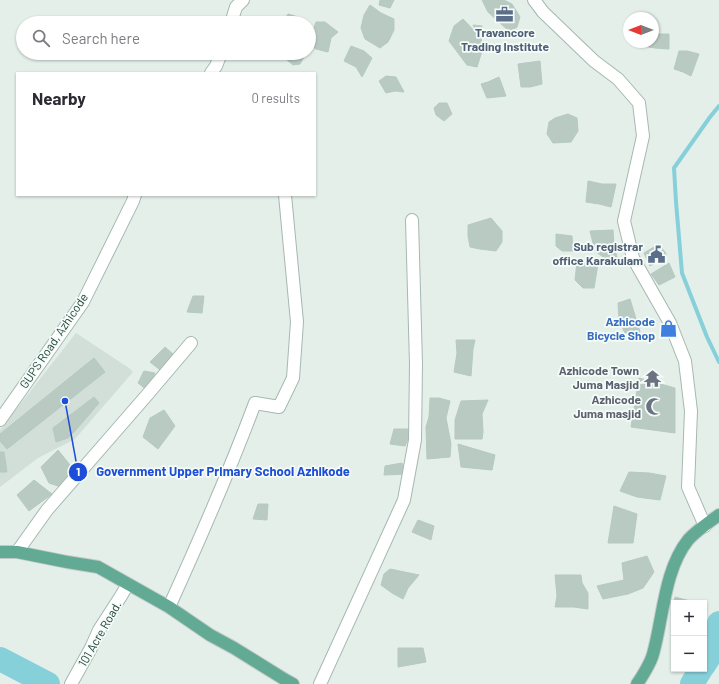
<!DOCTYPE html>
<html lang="en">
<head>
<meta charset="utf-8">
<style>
	body { margin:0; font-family:Barlow,sans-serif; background:#f7f7f7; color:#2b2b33 }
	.controls { position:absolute; right:12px; bottom:12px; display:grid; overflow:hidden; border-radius:0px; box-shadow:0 1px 3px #0004 }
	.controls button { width:36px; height:36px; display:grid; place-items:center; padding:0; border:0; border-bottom:1px solid #e1e1e2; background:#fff; color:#2b2b33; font:20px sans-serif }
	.compass { position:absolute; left:623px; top:12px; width:36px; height:36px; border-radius:50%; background:#fff; box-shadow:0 1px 3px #0004; rotate:270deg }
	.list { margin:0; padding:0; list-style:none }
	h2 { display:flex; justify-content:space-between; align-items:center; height:52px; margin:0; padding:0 16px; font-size:17px }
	h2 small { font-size:13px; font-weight:400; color:#7c7c81 }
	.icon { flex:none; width:22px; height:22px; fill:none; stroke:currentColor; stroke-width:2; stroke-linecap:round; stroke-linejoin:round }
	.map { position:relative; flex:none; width:719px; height:684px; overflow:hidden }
	.search { position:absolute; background:#fff; box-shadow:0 1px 3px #0004; left:16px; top:16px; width:300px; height:44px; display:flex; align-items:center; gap:10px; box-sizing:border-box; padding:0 14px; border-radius:22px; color:#7c7c81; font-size:15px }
	.panel { position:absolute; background:#fff; box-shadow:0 1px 3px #0004; left:16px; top:72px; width:300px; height:124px; border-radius:0px }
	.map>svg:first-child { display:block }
	.built { fill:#d2dfd9 }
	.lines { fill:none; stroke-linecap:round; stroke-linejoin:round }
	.stream { stroke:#86d0da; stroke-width:4 }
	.river { stroke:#86d0da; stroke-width:24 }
	.building { fill:#b9cac3; stroke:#b5cac1 }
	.minor-casing { stroke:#a6b8b1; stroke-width:14 }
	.tertiary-casing { stroke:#a6b8b1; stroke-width:14 }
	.primary-casing { stroke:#c1cac8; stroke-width:14 }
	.minor { stroke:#fff; stroke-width:12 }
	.tertiary { stroke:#fff; stroke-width:12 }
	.primary { stroke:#63aa95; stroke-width:12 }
	.labels { text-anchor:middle; stroke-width:3.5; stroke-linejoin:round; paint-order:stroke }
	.service-label { font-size:12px; font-weight:bold; fill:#4e5e75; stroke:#f5fbf8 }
	.shop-label { font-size:12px; font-weight:bold; fill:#366cbe; stroke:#f5fbf8; text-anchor:end }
	.street-label { font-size:12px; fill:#214339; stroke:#f5fbf8 }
	.worship-label { font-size:12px; font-weight:bold; fill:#5b616d; stroke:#f5fbf8; text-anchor:end }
	.leader { fill:none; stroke:#1d4ed8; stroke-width:1.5 }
	.callout-dot { fill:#1d4ed8; stroke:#f5fbf8; stroke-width:1.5 }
	.mark-label { font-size:12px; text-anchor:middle; font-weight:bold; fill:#fff }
	.callout-label { font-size:13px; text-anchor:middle; font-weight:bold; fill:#1d4ed8; stroke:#f5fbf8; stroke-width:3.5; stroke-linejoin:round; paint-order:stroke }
</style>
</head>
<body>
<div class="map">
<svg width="719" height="684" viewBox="0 0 719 684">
	<rect width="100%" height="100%" fill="#e4efea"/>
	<path class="built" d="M76 333 129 368 133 372 75 439 38 458 0 487V430Z"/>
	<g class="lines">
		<path class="stream" d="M719 106 710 117 674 168 676 202 682 273 707 337 719 362"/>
		<g class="river">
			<path d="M0 659 48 684"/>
			<path d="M704 665 711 654 719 623"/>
			<path d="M692 684 701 669"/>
		</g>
	</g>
	<g class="building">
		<path d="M380 0H394L390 8 379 5Z"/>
		<path d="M482 0H504L512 4 520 17 517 27 510 32 488 12Z"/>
		<path d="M370 5 381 13 394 19V30L388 42 380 48 365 39 361 28 364 15Z"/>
		<path d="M288 14 295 16 308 22V23H283Z"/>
		<path d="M463 19 479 36 473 25 482 26 481 46 482 51 477 67 467 65 449 41 454 26Z"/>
		<path d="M316 22H325L338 32 331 38 328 52 316 49 309 44V41Z"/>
		<path d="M653 34H669V49L655 48 643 46V42H653Z"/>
		<path d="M351 46 364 51 372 58 362 77 356 67 344 61Z"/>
		<path d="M679 51H687L699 54 691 76 683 72 674 69Z"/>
		<path d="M279 53H306L300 64 293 65Z"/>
		<path d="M540 61 542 84 530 87H521L518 64Z"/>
		<path d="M386 76 396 77 404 92 395 91 386 93 379 81Z"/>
		<path d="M499 77 506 96 487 98 481 84 488 82Z"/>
		<path d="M439 103H447L452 114 444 121 436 115 434 108Z"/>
		<path d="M568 114 577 118 578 131 571 142 553 143 547 134 549 122 555 118Z"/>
		<path d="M588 181 602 184H616L611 207 599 204 586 202Z"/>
		<path d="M491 218 502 231V242L496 251 480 249 470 247 468 236V225Z"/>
		<path d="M613 230 614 247 618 260H607L595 251 590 231Z"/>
		<path d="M556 234 572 236 573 251H562L556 246Z"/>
		<path d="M659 244 667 255 650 266 644 253Z"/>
		<path d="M577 262 598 264 594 288H583L575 280Z"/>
		<path d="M669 263 675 277 659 285 651 274Z"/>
		<path d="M193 296H204L202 313 187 312Z"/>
		<path d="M630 299 640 332 625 333 619 321 618 303Z"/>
		<path d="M456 340H475L473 349 471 376 454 372 457 353Z"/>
		<path d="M165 347 173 354 164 373 150 362Z"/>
		<path d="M94 358 105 372 7 449 0 441V434Z"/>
		<path d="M144 371 155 373 147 390 138 383Z"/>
		<path d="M639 378 675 388V433L631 427Z"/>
		<path d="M94 397 99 403 75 431 68 438 56 442 53 428Z"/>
		<path d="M430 398H439L450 401 446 418 451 444 450 457 427 459 426 427 429 417Z"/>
		<path d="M488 400 482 414 483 432 482 439H455V420L461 401Z"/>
		<path d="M164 410 175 426 158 449 143 437 150 418Z"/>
		<path d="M394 429H408V439L405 446 390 444Z"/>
		<path d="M458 444 495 455 492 470 461 467Z"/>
		<path d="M58 450 74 470 61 487 49 483 41 467Z"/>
		<path d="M0 452H4L7 472H0Z"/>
		<path d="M402 463 406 474 384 475 385 466Z"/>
		<path d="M629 472 649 473 666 476 660 500 637 497 620 491Z"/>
		<path d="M34 480 52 494 29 511 17 495Z"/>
		<path d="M258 504H268L267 520 253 519Z"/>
		<path d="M614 506 637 514 633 543H608Z"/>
		<path d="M418 520 434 526 431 540 412 532Z"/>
		<path d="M647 556 654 572 643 588 628 594 603 599 597 586 624 580 622 563Z"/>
		<path d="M390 569 419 575 408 588 403 599 392 593 381 585 384 574Z"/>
		<path d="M555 575H581L582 583 588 593V609L574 607H555L557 596Z"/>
		<path d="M675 597 690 601 691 603H674Z"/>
		<path d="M398 648H423L426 662 398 667Z"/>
	</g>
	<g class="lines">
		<defs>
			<g id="minor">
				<path d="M231 23 236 7 243 0"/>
				<path d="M211 73 216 66 221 53"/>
				<path d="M0 420 83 302 133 201 135 195"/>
				<path d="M17 552 47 510 147 395 191 343"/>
				<path d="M169 607C200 539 229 472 255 403L279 407 293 378 297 322 285 195"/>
				<path d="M71 684 91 648 99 630 121 596 128 584"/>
				<path d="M320 684 404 500 415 440 416 364 412 220"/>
			</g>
			<path id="tertiary" d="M534 0 543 12 594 61 618 79 639 103 643 136 624 221 633 258 670 323 685 361 691 411 688 487 705 526"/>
			<g id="primary">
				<path d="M0 552H17L67 562 98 567 169 607 210 635 234 648 284 679 293 684"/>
				<path d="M637 684C642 677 651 662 653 654 663 619 664 570 688 540 696 531 709 522 719 515"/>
			</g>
		</defs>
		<use href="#minor" class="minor-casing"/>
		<use href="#tertiary" class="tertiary-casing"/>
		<use href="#primary" class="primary-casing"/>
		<use href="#minor" class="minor"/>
		<use href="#tertiary" class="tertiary"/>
		<use href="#primary" class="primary"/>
	</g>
	<defs>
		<symbol id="office-bare" viewBox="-9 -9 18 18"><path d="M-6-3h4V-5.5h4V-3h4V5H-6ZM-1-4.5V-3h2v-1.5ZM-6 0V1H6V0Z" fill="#5c6f8a" stroke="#f5fbf8" stroke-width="2.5" paint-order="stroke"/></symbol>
		<symbol id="civic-bare" viewBox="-9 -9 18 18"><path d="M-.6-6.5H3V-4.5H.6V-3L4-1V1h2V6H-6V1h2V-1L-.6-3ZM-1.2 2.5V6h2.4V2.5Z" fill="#5c6f8a" stroke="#f5fbf8" stroke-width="2.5" paint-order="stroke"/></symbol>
		<symbol id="shop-bare" viewBox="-9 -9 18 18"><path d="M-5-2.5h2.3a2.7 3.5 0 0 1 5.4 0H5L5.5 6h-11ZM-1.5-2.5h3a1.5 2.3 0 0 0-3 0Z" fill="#3f7fe0" stroke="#f5fbf8" stroke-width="2.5" paint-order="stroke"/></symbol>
		<symbol id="temple-bare" viewBox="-9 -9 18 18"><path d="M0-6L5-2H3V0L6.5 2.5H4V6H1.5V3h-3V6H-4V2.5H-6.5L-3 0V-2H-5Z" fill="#6b7280" stroke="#f5fbf8" stroke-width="2.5" paint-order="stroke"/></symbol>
		<symbol id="mosque-bare" viewBox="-9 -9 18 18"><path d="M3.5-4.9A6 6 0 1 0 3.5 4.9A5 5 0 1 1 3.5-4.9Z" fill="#6b7280" stroke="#f5fbf8" stroke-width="2.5" paint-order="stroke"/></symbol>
	</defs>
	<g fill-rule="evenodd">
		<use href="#office-bare" x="492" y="2" width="25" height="25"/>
		<use href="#civic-bare" x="644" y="242" width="25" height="25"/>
		<use href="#shop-bare" x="656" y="316" width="25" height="25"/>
		<use href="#temple-bare" x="640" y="366" width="25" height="25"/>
		<use href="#mosque-bare" x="642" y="394" width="25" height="25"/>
	</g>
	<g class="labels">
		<g class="service-label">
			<text x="505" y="37">Travancore<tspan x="505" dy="14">Trading Institute</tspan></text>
			<text x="643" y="251" text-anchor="end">Sub registrar<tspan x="643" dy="14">office Karakulam</tspan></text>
		</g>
		<g class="shop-label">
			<text x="655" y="326">Azhicode<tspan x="655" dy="14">Bicycle Shop</tspan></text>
		</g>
		<g class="street-label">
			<text transform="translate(54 341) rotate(-56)" y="4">GUPS Road, Azhicode</text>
			<text transform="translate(100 634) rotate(-60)" y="4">101 Acre Road.</text>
		</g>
		<g class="worship-label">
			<text x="639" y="375">Azhicode Town<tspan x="639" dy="14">Juma Masjid</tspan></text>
			<text x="641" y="404">Azhicode<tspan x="641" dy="14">Juma masjid</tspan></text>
		</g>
	</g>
	<path class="leader" d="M65 401L78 472"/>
	<g class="callout-dot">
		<circle cx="65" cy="401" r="4"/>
		<circle cx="78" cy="472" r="10"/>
	</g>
	<g class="mark-label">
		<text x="78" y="476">1</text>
	</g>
	<g class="callout-label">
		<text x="223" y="476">Government Upper Primary School Azhikode</text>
	</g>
</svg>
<div class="controls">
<button>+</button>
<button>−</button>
</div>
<svg class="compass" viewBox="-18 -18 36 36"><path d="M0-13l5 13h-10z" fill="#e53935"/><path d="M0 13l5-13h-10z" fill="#7c7c81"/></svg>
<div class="search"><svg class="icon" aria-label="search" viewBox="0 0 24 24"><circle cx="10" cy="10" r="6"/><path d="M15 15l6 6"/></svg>Search here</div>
<section class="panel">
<h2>Nearby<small>0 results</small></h2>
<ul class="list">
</ul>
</section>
</div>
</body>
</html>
